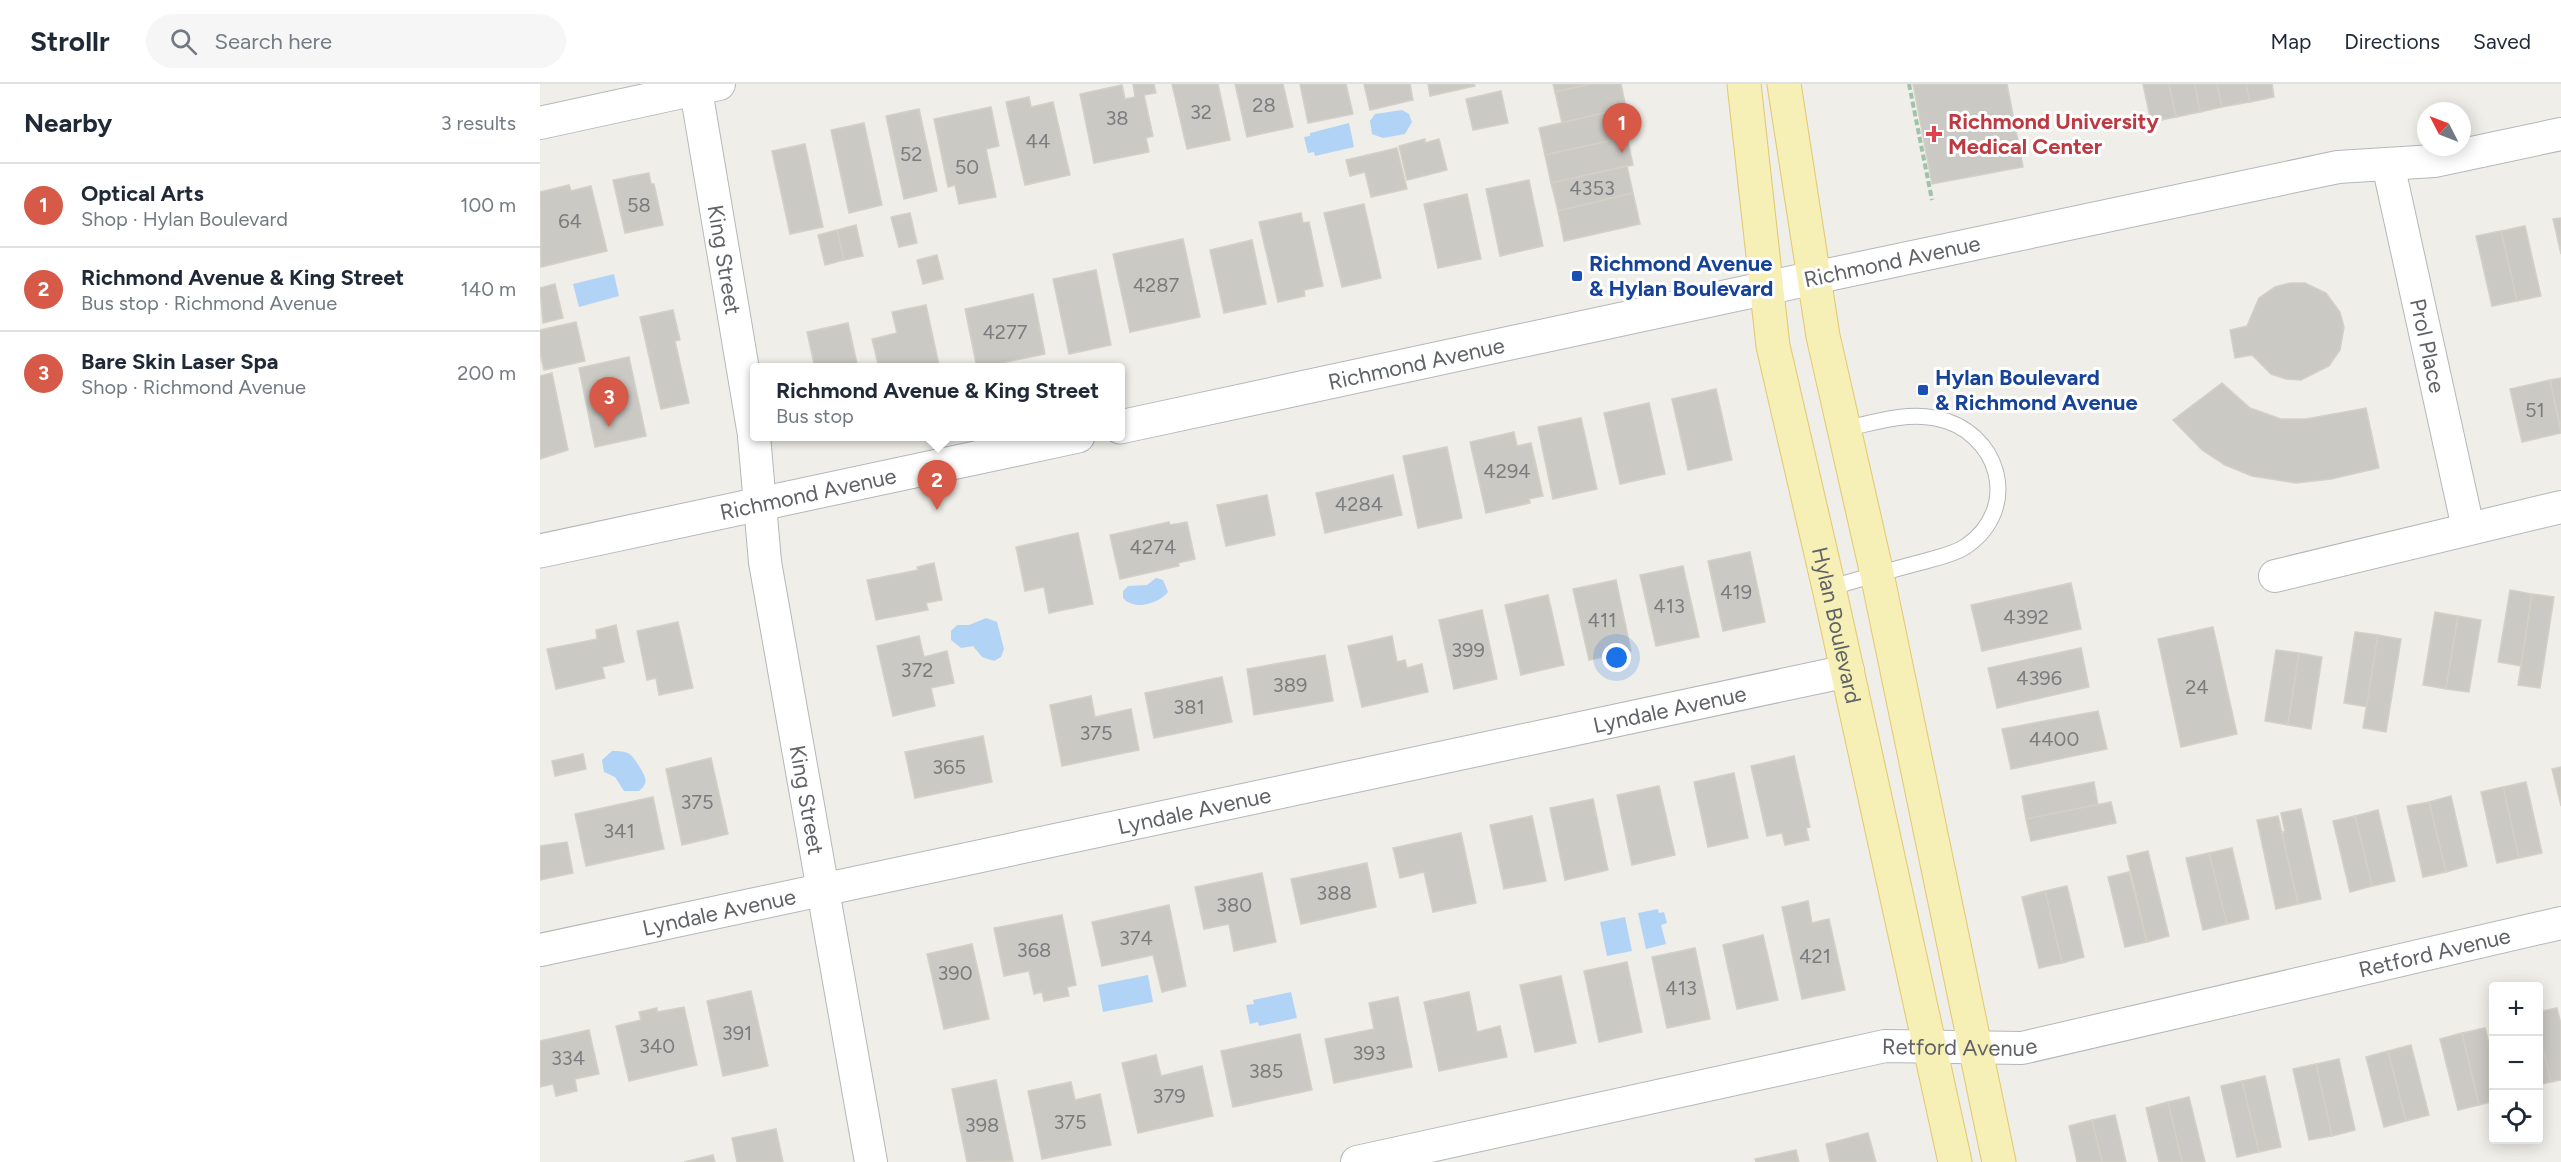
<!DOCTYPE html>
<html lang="en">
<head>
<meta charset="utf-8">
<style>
	body { margin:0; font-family:Figtree,sans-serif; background:#f6f6f7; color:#1f2937 }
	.controls { position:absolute; right:18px; bottom:18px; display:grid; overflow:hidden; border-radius:6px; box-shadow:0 3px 15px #0003 }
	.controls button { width:54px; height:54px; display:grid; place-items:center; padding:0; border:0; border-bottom:2px solid #e0e1e3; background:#fff; color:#1f2937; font:30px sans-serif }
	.compass { position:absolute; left:1877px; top:18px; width:54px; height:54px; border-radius:50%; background:#fff; box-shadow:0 3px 15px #0003; rotate:312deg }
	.you { position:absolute; left:1077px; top:574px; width:21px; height:21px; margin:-15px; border:4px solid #fff; border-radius:50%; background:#1a73e8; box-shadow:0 0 0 9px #1a73e833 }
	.badge { display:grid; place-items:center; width:39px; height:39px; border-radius:50%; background:#d65a47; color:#fff; font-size:20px; font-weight:700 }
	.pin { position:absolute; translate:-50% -50px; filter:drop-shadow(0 2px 3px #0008) }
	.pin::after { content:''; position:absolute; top:32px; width:21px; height:18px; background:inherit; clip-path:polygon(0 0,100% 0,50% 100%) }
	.popup { position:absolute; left:210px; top:279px; width:375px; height:78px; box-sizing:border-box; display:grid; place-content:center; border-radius:6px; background:#fff; filter:drop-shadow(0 2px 4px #0005); font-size:20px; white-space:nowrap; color:#747a83 }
	.popup b { font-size:22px; color:#1f2937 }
	.popup::after { content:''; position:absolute; left:50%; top:100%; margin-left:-12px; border:12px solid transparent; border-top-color:#fff }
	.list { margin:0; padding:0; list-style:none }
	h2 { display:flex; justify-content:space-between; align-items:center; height:78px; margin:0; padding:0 24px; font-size:26px }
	h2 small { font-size:20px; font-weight:400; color:#747a83 }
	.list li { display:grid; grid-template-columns:39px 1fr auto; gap:18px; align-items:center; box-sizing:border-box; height:84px; padding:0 24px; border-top:2px solid #e0e1e3 }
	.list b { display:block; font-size:22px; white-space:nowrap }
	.list p { margin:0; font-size:20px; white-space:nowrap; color:#747a83 }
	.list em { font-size:20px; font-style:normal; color:#747a83 }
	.icon { flex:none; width:33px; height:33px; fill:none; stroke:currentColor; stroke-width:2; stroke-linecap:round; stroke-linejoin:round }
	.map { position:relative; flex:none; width:2021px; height:1078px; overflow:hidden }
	header { display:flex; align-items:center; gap:36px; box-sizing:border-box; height:84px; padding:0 30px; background:#fff; border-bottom:2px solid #e0e1e3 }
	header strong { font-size:28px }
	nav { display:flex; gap:33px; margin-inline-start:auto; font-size:21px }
	.search { width:420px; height:54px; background:#f6f6f7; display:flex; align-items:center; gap:15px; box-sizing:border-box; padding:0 21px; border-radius:33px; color:#747a83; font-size:22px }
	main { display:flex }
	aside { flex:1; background:#fff }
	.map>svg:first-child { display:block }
	.water { fill:#b1d4f6 }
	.building { fill:#cbc9c4; stroke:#d3d0c6; stroke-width:1.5 }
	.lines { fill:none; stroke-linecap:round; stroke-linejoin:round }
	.lane-casing { stroke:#b4b7ba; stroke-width:17 }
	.street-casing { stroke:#b4b7ba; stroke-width:34 }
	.secondary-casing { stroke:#b4b6ba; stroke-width:35 }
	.primary-casing { stroke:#e2c86e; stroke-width:35 }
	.path { stroke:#a0c2ac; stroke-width:4; stroke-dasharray:6 3; stroke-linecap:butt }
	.lane { stroke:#fff; stroke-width:15 }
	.street { stroke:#fff; stroke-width:32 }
	.secondary { stroke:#fff; stroke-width:33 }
	.primary { stroke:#f6efb6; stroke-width:33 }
	.health-dot { fill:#e0444e; stroke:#fff; stroke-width:2 }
	.transit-dot { fill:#1a4fb4; stroke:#fff; stroke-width:2 }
	.labels { text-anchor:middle; stroke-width:6; stroke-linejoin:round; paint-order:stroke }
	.number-label { font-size:20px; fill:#7a7c7e }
	.health-label { font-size:22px; font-weight:bold; fill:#be3a42; stroke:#fff; text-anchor:start }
	.street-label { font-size:22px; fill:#5f6266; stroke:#fff }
	.transit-label { font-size:22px; font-weight:bold; fill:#164399; stroke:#fff; text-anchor:start }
</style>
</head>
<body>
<header>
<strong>Strollr</strong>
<div class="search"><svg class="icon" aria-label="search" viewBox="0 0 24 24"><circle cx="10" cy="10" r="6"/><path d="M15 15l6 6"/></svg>Search here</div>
<nav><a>Map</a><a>Directions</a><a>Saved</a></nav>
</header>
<main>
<aside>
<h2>Nearby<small>3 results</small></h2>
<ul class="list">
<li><span class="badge">1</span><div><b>Optical Arts</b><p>Shop · Hylan Boulevard</p></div><em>100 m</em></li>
<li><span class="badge">2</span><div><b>Richmond Avenue &amp; King Street</b><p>Bus stop · Richmond Avenue</p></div><em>140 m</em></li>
<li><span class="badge">3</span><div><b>Bare Skin Laser Spa</b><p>Shop · Richmond Avenue</p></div><em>200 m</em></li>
</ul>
</aside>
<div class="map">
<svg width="2021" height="1078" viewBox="0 0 2021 1078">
	<rect width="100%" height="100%" fill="#efeee8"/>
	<g class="water">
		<path d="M862 26 869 30 872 38 865 50 843 54 832 50 830 37 835 30Z"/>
		<path d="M809 39 814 63 775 72 774 68 768 69 764 53 770 52V49Z"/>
		<path d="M74 190 79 212 39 223 33 200Z"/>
		<path d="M616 494 623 496 628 508C618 520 594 527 583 514V507L588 502 607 501Z"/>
		<path d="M446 534 457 538 464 565 461 573 454 577 442 573 433 562 421 564 411 556V547L417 541H429Z"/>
		<path d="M72 667C89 667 91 669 99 682 105 692 110 698 99 707H84L75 693 64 688 62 676Z"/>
		<path d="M1118 825 1119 829 1124 828 1127 839 1121 841 1126 860 1106 865 1098 829Z"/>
		<path d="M1085 833 1092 867 1067 872 1060 838Z"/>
		<path d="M608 891 613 918 563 928 558 901Z"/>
		<path d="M751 908 757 934 719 942 718 938 710 940 706 921 714 920 713 916Z"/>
	</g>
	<g class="building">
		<path d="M593 0H614L616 9 604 11 613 52 606 54 609 68 554 79 540 10 582 1 585 15 595 13Z"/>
		<path d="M632 0H678L690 56 647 65Z"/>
		<path d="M695 0H743L753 43 707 53Z"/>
		<path d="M760 0H806L813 30 768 39Z"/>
		<path d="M824 0H870L873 16 830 26Z"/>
		<path d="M888 0H934L935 2 890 12Z"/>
		<path d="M1013 0H1051L1015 8Z"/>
		<path d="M1051 0H1081L1086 24 1022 39 1015 8Z"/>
		<path d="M1373 0H1467L1483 83 1392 100Z"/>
		<path d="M1603 0H1629L1636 33 1611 38Z"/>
		<path d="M1629 0H1655L1660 28 1636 33Z"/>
		<path d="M1655 0H1677L1682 23 1660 28Z"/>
		<path d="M1677 0H1706L1710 18 1682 23Z"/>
		<path d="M1706 0H1732L1734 13 1710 18Z"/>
		<path d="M961 7 968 39 933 46 926 15Z"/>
		<path d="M489 13 491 23 513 18 530 91 485 101 466 18Z"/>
		<path d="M451 23 459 62 446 65 456 113 419 120 415 101 408 103 394 35Z"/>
		<path d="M379 25 397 107 364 115 346 32Z"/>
		<path d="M1081 25 1087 53 1005 71 999 44Z"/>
		<path d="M324 39 342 121 309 129 291 46Z"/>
		<path d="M1087 53 1093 81 1011 99 1005 71Z"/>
		<path d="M885 55V59L899 55 907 86 867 96 859 62Z"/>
		<path d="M265 60 283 143 250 150 232 67Z"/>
		<path d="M857 64 867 105 831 113 825 88 810 92 806 76Z"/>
		<path d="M1087 82 1093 109 1018 127 1011 99Z"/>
		<path d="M109 89 111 100H114L123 141 85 149 73 96Z"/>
		<path d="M989 96 1003 162 960 172 946 105Z"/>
		<path d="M29 101 31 107 51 102 67 167 1 183 0 108Z"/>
		<path d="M1093 109 1100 140 1024 157 1018 127Z"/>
		<path d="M927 110 941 175 898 184 884 120Z"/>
		<path d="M824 120 841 194 802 203 784 129Z"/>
		<path d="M370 129 377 159 359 163 351 133Z"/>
		<path d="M761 129 763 139 769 138 783 202 764 206 765 212 738 218 719 138Z"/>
		<path d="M2021 134V170L2013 135Z"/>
		<path d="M316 141 323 172 304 176 297 146Z"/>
		<path d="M1985 142 2001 212 1977 217 1961 147Z"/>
		<path d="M297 146 304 176 285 181 278 151Z"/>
		<path d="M1961 147 1977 217 1952 222 1936 152Z"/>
		<path d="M643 155 660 233 590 248 573 170Z"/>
		<path d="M712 156 726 220 684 229 670 166Z"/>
		<path d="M397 171 403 195 383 200 377 176Z"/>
		<path d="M556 186 571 261 529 270 513 195Z"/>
		<path d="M1750 199H1765L1786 209 1800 228 1804 243 1800 266 1789 282 1761 296 1746 295 1731 290 1712 271 1695 274 1690 246 1707 242 1719 214 1735 203Z"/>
		<path d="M15 200 23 234 3 239 0 204Z"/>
		<path d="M493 210 505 270 437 284 425 225Z"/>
		<path d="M386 221 399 281 339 284 332 255 357 249 352 228Z"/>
		<path d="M133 226 140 256 135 257 149 319 121 325 100 233Z"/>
		<path d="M36 238 45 277 4 286 0 269V246Z"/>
		<path d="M308 239 318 284H275L267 248Z"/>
		<path d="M89 273 106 352 55 363 39 284Z"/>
		<path d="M12 289 28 366 0 375V292Z"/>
		<path d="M2021 294V346L2010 296Z"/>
		<path d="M2010 296 2021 349 1982 358 1970 305Z"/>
		<path d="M1682 299 1710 324 1741 335H1766L1826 324 1839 384 1791 395 1756 399 1712 392 1685 381 1662 366 1633 336Z"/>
		<path d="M1176 305 1192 376 1148 386 1132 315Z"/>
		<path d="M1109 319 1125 390 1080 400 1064 329Z"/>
		<path d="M1041 334 1057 405 1013 415 998 343Z"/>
		<path d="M974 348 977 362 991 359 1003 412 989 415 990 419 946 429 930 358Z"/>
		<path d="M907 363 922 434 878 444 863 372Z"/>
		<path d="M853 391 862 431 785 449 776 409Z"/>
		<path d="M727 411 735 451 686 462 677 421Z"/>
		<path d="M629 438 630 441 647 438 655 475 638 479 639 482 580 495 570 451Z"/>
		<path d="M538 449 553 520 509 529 504 503 485 507 476 463Z"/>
		<path d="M1210 468 1225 538 1183 547 1168 477Z"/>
		<path d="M394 479 402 516 386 519 388 526 336 536 327 496 378 486 377 483Z"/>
		<path d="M1143 482 1159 553 1116 562 1100 491Z"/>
		<path d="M1076 496 1091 567 1049 576 1033 505Z"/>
		<path d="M1531 499 1541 545 1442 567 1431 521Z"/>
		<path d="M1970 506 1992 510 1981 582 1958 578Z"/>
		<path d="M1992 510 2014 513 2000 604 1978 601Z"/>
		<path d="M1008 511 1024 581 981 591 965 521Z"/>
		<path d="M942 526 957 595 914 605 899 536Z"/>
		<path d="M1895 528 1918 532 1906 605 1883 601Z"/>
		<path d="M1918 532 1941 536 1929 608 1906 605Z"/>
		<path d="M138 538 153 604 119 611 116 594 107 596 97 547Z"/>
		<path d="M76 541 84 578 62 583 65 594 16 605 7 565 57 555 56 546Z"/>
		<path d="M1673 543 1697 650 1641 663 1618 555Z"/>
		<path d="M1815 548 1838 551 1827 623 1804 619Z"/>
		<path d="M1838 551 1861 555 1846 648 1823 644Z"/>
		<path d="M379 552 384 573 407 567 414 599 391 604 395 622 353 632 337 562Z"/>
		<path d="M852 552 857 578 865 576 867 584 882 580 888 608 822 623 808 562Z"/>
		<path d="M1541 564 1549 603 1457 624 1448 584Z"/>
		<path d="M1736 566 1759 569 1748 641 1725 637Z"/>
		<path d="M1759 569 1782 573 1771 645 1748 641Z"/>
		<path d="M785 571 793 617 714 631 707 585Z"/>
		<path d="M682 593 692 638 614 654 605 609Z"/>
		<path d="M551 612 555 633 591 625 599 666 522 682 510 621Z"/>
		<path d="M1558 627 1567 665 1471 685 1462 645Z"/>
		<path d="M443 652 452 698 375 714 365 668Z"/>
		<path d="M43 670 46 685 15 692 12 677Z"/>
		<path d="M1254 672 1270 743 1266 744 1269 756 1245 761 1242 749 1227 752 1211 682Z"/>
		<path d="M171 674 188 750 142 761 126 685Z"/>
		<path d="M2021 683V722L2012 685Z"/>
		<path d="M1194 689 1208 754 1168 763 1154 698Z"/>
		<path d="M1554 698 1558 721 1486 735 1482 712Z"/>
		<path d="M1986 698 2002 769 1979 774 1963 703Z"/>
		<path d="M1119 702 1135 771 1092 781 1077 711Z"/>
		<path d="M1963 703 1979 774 1957 779 1941 708Z"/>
		<path d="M1911 712 1927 782 1906 788 1889 718Z"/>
		<path d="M113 713 124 765 46 782 35 730Z"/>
		<path d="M1053 715 1068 786 1025 796 1010 724Z"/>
		<path d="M1571 718 1576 739 1491 757 1486 735Z"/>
		<path d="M1889 718 1906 788 1883 793 1867 722Z"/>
		<path d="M1761 725 1781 815 1758 820 1741 748H1745L1741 729Z"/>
		<path d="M1838 726 1855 797 1832 802 1815 732Z"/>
		<path d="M992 732 1006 797 964 805 950 741Z"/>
		<path d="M1738 732 1758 820 1736 825 1717 736Z"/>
		<path d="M1815 732 1832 802 1810 808 1793 737Z"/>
		<path d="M921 749 936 819 893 828 884 788 860 794 853 764Z"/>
		<path d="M27 758 33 789 0 796V762Z"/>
		<path d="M1692 764 1709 835 1687 840 1669 769Z"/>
		<path d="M1608 767 1629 852 1607 858 1587 772Z"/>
		<path d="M1669 769 1687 840 1663 846 1646 774Z"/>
		<path d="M827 779 836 823 761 840 751 795Z"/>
		<path d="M1589 788 1607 858 1585 863 1568 793Z"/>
		<path d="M722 789 736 858 694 867 689 840 664 845 655 803Z"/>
		<path d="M1527 802 1544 873 1522 879 1505 807Z"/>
		<path d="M1505 807 1522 879 1499 884 1482 813Z"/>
		<path d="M1268 817 1272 839 1289 835 1305 906 1262 915 1242 823Z"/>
		<path d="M629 821 646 902 622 908 613 871 562 882 552 838Z"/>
		<path d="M522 831 536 901 527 903 529 912 504 917 502 908 494 910 489 887 464 892 454 844Z"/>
		<path d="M1223 851 1238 916 1197 925 1183 861Z"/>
		<path d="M432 860 449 935 404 945 387 870Z"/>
		<path d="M1155 864 1170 935 1127 944 1112 873Z"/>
		<path d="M1087 878 1102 948 1059 958 1044 887Z"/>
		<path d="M1021 892 1036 959 995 968 980 901Z"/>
		<path d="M211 907 228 982 183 992 167 917Z"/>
		<path d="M929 908 937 948 960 942 967 973 899 987 884 918Z"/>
		<path d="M858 913 872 983 794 999 785 955 834 945 829 919Z"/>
		<path d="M144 923 157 981 89 997 76 942 101 936 99 928 117 924V928Z"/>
		<path d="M2017 924 2021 940V996L2011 998 1998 945V928Z"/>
		<path d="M1945 944 1954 979V1017L1939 1021 1922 949Z"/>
		<path d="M1998 945 2011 998 1998 1001Z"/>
		<path d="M49 946 59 990 35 995 37 1007 16 1012 13 1000 0 1003V957Z"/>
		<path d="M1922 949 1939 1021 1918 1026 1900 955Z"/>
		<path d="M760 950 772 1006 693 1023 681 967Z"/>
		<path d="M1871 961 1889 1031 1866 1037 1848 967Z"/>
		<path d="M1848 967 1866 1037 1844 1043 1826 973Z"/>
		<path d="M616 971 621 992 662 982 673 1032 598 1049 582 979Z"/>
		<path d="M1799 975 1815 1046 1792 1052 1776 980Z"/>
		<path d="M1776 980 1792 1052 1769 1056 1753 985Z"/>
		<path d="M1725 992 1741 1063 1719 1068 1702 997Z"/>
		<path d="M456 996 473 1077 427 1078 412 1005Z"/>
		<path d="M1702 997 1719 1068 1697 1073 1681 1002Z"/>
		<path d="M531 998 535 1016 560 1010 571 1061 502 1075 488 1007Z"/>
		<path d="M1649 1013 1665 1078H1642L1628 1018Z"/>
		<path d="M1628 1018 1642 1078H1619L1606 1024Z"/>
		<path d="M1575 1031 1586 1078H1562L1552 1036Z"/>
		<path d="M1552 1036 1562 1078H1537L1529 1042Z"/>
		<path d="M236 1045 243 1078H197L192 1054Z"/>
		<path d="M1328 1049 1336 1078H1290L1286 1060Z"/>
		<path d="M1256 1066 1259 1078H1216L1215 1075Z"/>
		<path d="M173 1071 175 1078H144Z"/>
	</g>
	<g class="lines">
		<defs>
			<path id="lane" d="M1289 504C1320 495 1351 486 1382 478 1396 474 1412 471 1425 463 1483 424 1459 346 1395 334 1365 328 1333 339 1304 345"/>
			<g id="street">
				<path id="s1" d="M155 0 214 351"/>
				<path d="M0 39 179 0"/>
				<path id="s2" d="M1848 80 1928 444"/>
				<path d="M1273 194 1798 83 1894 77 2021 50"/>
				<path id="s3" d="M214 352 225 478 331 1078"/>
				<path d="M1735 492 2021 423"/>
				<path id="s4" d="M0 866 1308 587"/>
				<path id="s5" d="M817 1078 1345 962 1482 964 2021 839"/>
			</g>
			<g id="secondary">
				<path id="s6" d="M580 343 1273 194"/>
				<path id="s7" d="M0 467 538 352"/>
			</g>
			<g id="primary">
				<path id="s8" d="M1204 0 1233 262 1289 504 1415 1078"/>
				<path d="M1244 0 1283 252 1337 490 1459 1078"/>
			</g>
		</defs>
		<use href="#lane" class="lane-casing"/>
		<use href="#street" class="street-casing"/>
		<use href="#secondary" class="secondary-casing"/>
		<use href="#primary" class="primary-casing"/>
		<path class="path" d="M1369 0 1392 116"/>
		<use href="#lane" class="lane"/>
		<use href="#street" class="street"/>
		<use href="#secondary" class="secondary"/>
		<use href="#primary" class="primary"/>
	</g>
	<path class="health-dot" d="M1391 41h6v6h6v6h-6v6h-6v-6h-6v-6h6z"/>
	<g class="transit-dot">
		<rect x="1031" y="186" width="12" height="12" rx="3"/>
		<rect x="1377" y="300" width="12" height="12" rx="3"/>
	</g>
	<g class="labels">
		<g class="number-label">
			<text x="724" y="28">28</text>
			<text x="661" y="35">32</text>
			<text x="577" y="41">38</text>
			<text x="498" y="64">44</text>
			<text x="371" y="77">52</text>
			<text x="427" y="90">50</text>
			<text x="1052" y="111">4353</text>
			<text x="99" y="128">58</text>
			<text x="30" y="144">64</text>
			<text x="616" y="208">4287</text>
			<text x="465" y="255">4277</text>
			<text x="1995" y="333">51</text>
			<text x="967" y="394">4294</text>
			<text x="819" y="427">4284</text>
			<text x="613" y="470">4274</text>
			<text x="1196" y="515">419</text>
			<text x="1129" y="529">413</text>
			<text x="1486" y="540">4392</text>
			<text x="1062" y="543">411</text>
			<text x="928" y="573">399</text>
			<text x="377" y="593">372</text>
			<text x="1499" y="601">4396</text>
			<text x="750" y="608">389</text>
			<text x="1657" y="610">24</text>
			<text x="649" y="630">381</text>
			<text x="556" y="656">375</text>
			<text x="1514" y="662">4400</text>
			<text x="409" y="690">365</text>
			<text x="157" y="725">375</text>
			<text x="79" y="754">341</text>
			<text x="794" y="816">388</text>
			<text x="694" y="828">380</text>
			<text x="596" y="861">374</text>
			<text x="494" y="873">368</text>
			<text x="1275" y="879">421</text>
			<text x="415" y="896">390</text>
			<text x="1141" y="911">413</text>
			<text x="197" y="956">391</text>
			<text x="117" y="969">340</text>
			<text x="829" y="976">393</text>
			<text x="28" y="981">334</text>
			<text x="726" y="994">385</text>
			<text x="629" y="1019">379</text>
			<text x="530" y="1045">375</text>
			<text x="442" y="1048">398</text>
		</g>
		<g class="health-label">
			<text x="1408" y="45">Richmond University<tspan x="1408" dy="25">Medical Center</tspan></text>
		</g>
		<g class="street-label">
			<text dy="8" stroke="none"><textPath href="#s1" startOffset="178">King Street</textPath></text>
			<text transform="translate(1352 177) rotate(-12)" y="8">Richmond Avenue</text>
			<text dy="8" stroke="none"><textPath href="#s2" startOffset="186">Prol Place</textPath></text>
			<text dy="8" stroke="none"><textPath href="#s6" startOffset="303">Richmond Avenue</textPath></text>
			<text dy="8" stroke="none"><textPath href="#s7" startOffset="274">Richmond Avenue</textPath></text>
			<text dy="8" stroke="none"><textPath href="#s8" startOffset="550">Hylan Boulevard</textPath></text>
			<text dy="8" stroke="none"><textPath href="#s4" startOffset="1155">Lyndale Avenue</textPath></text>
			<text dy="8" stroke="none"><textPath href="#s3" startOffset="368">King Street</textPath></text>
			<text dy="8" stroke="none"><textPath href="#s4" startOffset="669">Lyndale Avenue</textPath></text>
			<text dy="8" stroke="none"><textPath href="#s4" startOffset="183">Lyndale Avenue</textPath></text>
			<text dy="8" stroke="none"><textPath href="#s5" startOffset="1101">Retford Avenue</textPath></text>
			<text dy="8" stroke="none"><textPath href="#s5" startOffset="615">Retford Avenue</textPath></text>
		</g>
		<g class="transit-label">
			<text x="1049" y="187">Richmond Avenue<tspan x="1049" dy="25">&amp; Hylan Boulevard</tspan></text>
			<text x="1395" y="301">Hylan Boulevard<tspan x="1395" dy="25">&amp; Richmond Avenue</tspan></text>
		</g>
	</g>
</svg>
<div class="controls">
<button>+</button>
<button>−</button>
<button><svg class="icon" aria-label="locate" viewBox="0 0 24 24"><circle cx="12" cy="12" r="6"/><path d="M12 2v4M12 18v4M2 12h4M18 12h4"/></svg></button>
</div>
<svg class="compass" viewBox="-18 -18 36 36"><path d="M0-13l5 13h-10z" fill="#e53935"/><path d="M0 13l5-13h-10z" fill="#747a83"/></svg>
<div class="you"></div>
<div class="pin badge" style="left:1082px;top:69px">1</div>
<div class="pin badge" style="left:397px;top:426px">2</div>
<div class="popup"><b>Richmond Avenue &amp; King Street</b>Bus stop</div>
<div class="pin badge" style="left:69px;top:343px">3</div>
</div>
</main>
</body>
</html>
